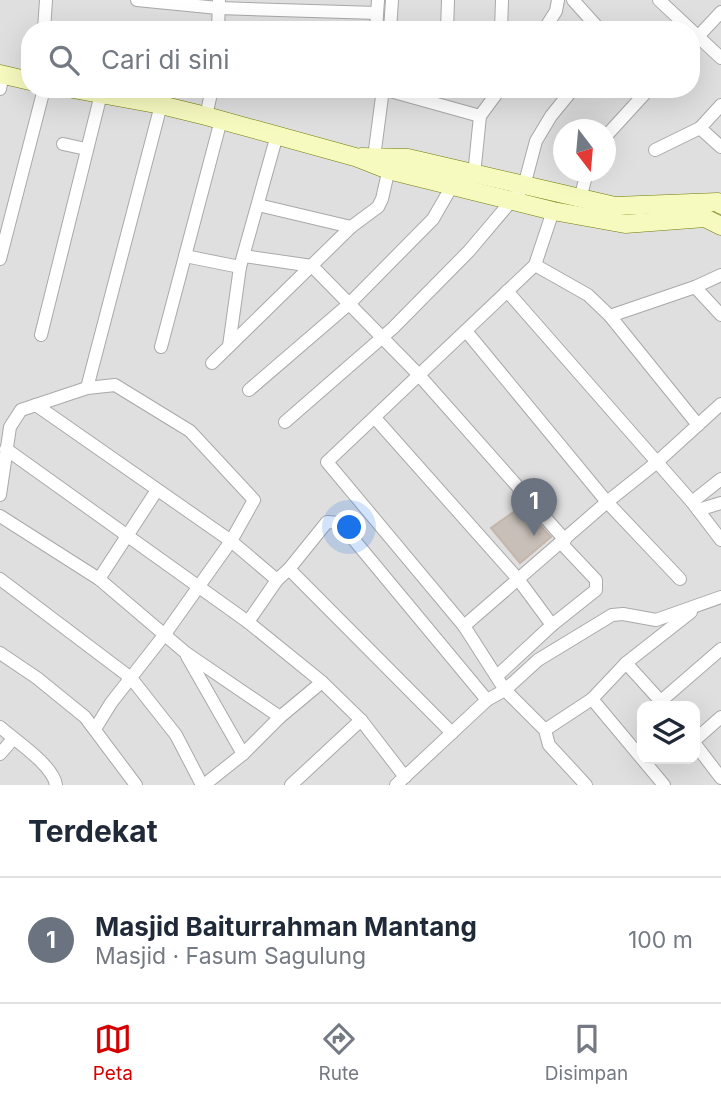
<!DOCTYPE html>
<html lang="id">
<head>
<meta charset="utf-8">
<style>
	body { margin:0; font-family:Inter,sans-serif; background:#f2f2f3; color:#1f2937 }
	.controls { position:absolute; right:21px; bottom:21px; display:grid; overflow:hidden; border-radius:14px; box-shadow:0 7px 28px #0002 }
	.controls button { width:63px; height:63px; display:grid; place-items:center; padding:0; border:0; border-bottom:2px solid #e0e1e3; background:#fff; color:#1f2937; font:35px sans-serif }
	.compass { position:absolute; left:553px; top:119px; width:63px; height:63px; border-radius:50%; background:#fff; box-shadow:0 7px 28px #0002; rotate:164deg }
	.you { position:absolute; left:350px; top:528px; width:24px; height:24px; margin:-18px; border:5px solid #fff; border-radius:50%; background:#1a73e8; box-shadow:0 0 0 10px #1a73e833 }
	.badge { display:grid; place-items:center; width:46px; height:46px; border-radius:50%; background:#d40000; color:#fff; font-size:23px; font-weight:700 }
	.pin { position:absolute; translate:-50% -58px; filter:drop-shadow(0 2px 4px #0008) }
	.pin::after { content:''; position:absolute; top:37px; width:24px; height:21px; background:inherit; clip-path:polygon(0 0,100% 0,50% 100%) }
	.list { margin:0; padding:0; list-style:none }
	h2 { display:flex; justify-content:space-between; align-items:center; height:91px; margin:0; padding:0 28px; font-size:30px }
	h2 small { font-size:23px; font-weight:400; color:#747a83 }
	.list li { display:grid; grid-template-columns:46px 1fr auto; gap:21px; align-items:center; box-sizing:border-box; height:126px; padding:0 28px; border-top:2px solid #e0e1e3 }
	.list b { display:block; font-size:26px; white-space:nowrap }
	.list p { margin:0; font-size:23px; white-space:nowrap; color:#747a83 }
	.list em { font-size:23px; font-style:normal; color:#747a83 }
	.icon { flex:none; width:38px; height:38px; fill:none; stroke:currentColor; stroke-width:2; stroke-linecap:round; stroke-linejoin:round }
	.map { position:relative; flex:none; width:721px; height:785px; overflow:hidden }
	.search { position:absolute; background:#fff; box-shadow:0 7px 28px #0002; left:21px; right:21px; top:21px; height:77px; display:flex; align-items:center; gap:18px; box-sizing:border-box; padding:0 24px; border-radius:28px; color:#747a83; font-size:26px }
	.sheet { height:217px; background:#fff }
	nav { display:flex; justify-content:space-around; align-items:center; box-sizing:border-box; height:98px; border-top:2px solid #e0e1e3; background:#fff; font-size:19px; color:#747a83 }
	nav a { display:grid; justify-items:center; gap:4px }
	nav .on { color:#d40000 }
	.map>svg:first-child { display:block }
	.residential { fill:#e0dfdf; fill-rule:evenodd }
	.building { fill:#c7bfb8; stroke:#c4b6ab; stroke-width:2 }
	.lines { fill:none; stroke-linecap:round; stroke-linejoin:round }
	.street-casing { stroke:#a9a9a9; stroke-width:14 }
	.secondary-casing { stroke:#707d05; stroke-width:19 }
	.street { stroke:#fff; stroke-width:12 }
	.secondary { stroke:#f7fabf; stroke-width:18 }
</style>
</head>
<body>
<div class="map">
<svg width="721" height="785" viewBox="0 0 721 785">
	<rect width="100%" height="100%" fill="#f2efe9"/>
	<path class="residential" d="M0 0H721V785H0ZM30 30H691V89H30ZM564 130H606V172H564ZM642 706H695V759H642Z"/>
	<path class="building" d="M522 506 551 537 520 563 491 528Z"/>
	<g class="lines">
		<defs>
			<g id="street">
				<path d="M137 0 218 8 377 13"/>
				<path d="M573 0 600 30"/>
				<path d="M659 0 721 58"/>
				<path d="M44 30 46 0"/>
				<path d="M218 30 219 0"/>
				<path d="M376 30 378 0"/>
				<path d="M390 30 392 0"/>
				<path d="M447 30 448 0"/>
				<path d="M501 30 502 0"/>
				<path d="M544 30 556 11 558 0"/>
				<path d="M691 44 721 12"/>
				<path d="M0 89 3 74"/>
				<path d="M383 89 480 116"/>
				<path d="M721 105 700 128 721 147"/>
				<path d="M206 116 212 89"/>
				<path d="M606 136 649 89"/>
				<path d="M63 144 86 149"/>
				<path d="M655 150 700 128"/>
				<path d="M373 165 383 89"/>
				<path d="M474 175 480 116 500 89"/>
				<path d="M580 199 587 172"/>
				<path d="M258 205 351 227"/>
				<path d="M553 211 535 265 327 462 464 626 505 690 538 660 612 615 623 614 656 620 721 597"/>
				<path d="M185 256 240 267"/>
				<path d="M244 256 312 266 418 374 565 540"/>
				<path d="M0 259 44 89"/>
				<path d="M535 265 588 295 610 316 698 425"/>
				<path d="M695 287 721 315"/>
				<path d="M507 291 692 502 721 540"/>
				<path d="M610 316 695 287 721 275"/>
				<path d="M466 331 607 502 680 579"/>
				<path d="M41 335 101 94"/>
				<path d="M229 346 240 267 277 135"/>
				<path d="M161 347 221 120"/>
				<path d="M212 363 351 227 378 207 382 199 390 164"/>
				<path d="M87 388 161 105"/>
				<path d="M249 390 349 304 433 219 452 186"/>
				<path d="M36 405 231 541 277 580 289 569 327 522 340 523 487 700"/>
				<path d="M375 418 518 579 552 625"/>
				<path d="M285 422 393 328 469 251 524 186 536 141 551 116 573 89"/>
				<path d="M6 449 248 622"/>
				<path d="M0 495 10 427 21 410 87 388 115 385 190 431 254 500 231 541 165 634 111 703 95 729"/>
				<path d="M692 502 721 479"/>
				<path d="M698 510 721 503"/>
				<path d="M0 516 99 579 186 653 280 717 243 754 204 785"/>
				<path d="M289 569 452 733"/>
				<path d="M0 579 131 678 176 735 202 785"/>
				<path d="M99 579 157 490"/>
				<path d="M277 580 248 622 322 682 361 720 405 777"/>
				<path d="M464 626 607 502 656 463 721 404"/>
				<path d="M0 653 37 678 85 717 136 785"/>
				<path d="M187 656 243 754"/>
				<path d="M626 663 665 706"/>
				<path d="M497 676 552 625 596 590V580L561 543"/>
				<path d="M592 699 664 785"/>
				<path d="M661 701 721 649"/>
				<path d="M280 717 322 682"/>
				<path d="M0 727C16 741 53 765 56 785"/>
				<path d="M545 730 592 699 626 663 691 612"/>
				<path d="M695 740 721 717"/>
				<path d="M695 744 721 778"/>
				<path d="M0 754 13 739"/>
				<path d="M291 785 361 720"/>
				<path d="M396 785 487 700 505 690 545 730 549 745 586 785"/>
			</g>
			<g id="secondary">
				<path d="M0 74 30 81"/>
				<path d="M73 89 161 105 206 116 355 157 388 170 553 211 625 224 705 218 721 226"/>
				<path d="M361 157 408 158 615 206 718 202 721 205"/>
			</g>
		</defs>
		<use href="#street" class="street-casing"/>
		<use href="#secondary" class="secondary-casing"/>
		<use href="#street" class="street"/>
		<use href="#secondary" class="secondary"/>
	</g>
</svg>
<div class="controls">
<button><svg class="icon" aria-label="layers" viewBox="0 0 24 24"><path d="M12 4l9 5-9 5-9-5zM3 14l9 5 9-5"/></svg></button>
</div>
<svg class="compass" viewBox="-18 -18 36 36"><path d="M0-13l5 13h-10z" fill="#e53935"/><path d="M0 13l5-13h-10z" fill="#747a83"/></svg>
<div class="you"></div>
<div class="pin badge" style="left:534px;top:536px;background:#6b7280">1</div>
<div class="search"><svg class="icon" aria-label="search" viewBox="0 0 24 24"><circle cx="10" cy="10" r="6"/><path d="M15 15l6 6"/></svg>Cari di sini</div>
</div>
<section class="sheet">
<h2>Terdekat<small></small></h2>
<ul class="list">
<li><span class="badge" style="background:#6b7280">1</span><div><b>Masjid Baiturrahman Mantang</b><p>Masjid · Fasum Sagulung</p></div><em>100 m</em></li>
</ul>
</section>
<nav>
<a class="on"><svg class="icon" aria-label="map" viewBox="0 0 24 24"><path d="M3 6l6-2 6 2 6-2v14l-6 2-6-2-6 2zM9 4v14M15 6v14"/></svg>Peta</a>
<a><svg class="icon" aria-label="directions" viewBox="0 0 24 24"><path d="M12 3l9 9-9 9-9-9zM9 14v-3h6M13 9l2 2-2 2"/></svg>Rute</a>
<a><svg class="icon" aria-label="saved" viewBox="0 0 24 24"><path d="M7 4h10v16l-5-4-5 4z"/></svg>Disimpan</a>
</nav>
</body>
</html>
